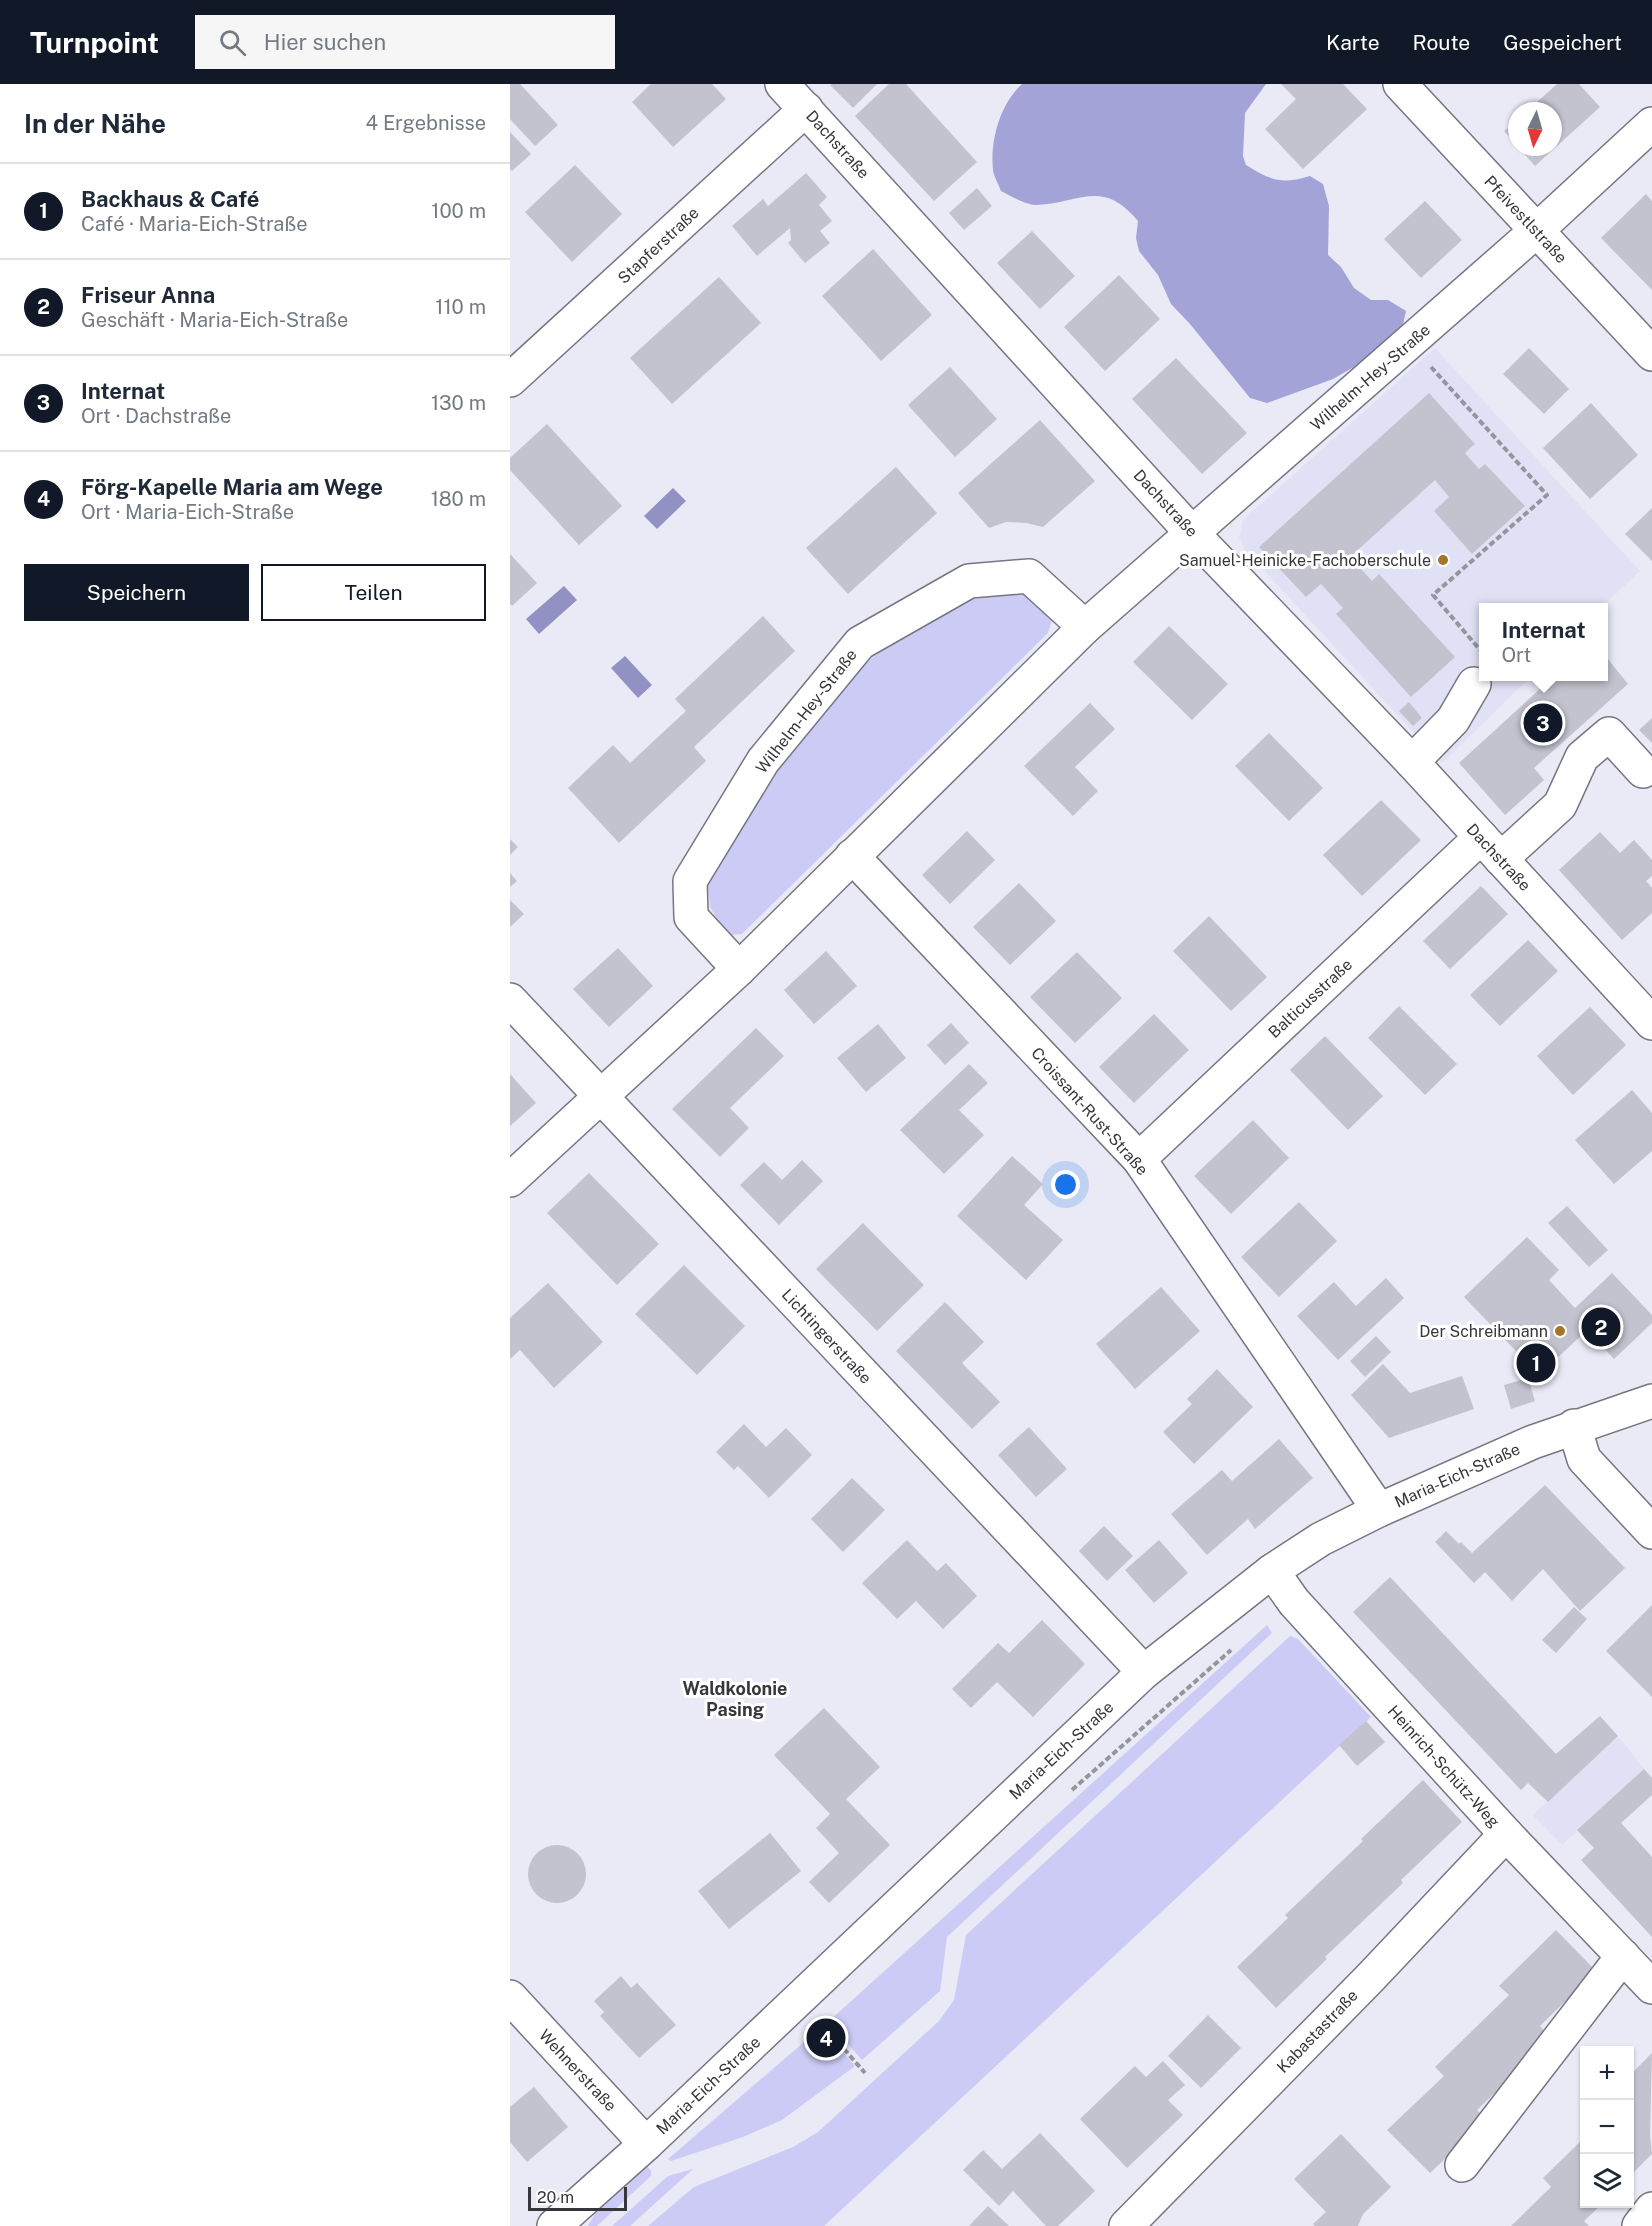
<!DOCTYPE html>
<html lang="de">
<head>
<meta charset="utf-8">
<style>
	body { margin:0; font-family:"Public Sans",sans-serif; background:#f6f6f7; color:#1f2937 }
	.controls { position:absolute; right:18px; bottom:18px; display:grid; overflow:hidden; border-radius:0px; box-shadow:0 2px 4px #0004 }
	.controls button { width:54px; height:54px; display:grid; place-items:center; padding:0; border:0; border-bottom:2px solid #e0e1e3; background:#fff; color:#1f2937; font:30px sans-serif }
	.compass { position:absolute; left:998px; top:18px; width:54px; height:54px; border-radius:50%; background:#fff; box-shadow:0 2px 4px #0004; rotate:185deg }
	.scale { position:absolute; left:18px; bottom:15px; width:99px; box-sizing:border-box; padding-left:6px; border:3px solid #36363b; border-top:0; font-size:16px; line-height:21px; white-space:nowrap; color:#36363b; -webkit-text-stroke:4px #fff; paint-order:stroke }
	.you { position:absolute; left:556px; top:1101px; width:21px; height:21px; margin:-15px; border:4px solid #fff; border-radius:50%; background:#1a73e8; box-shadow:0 0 0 9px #1a73e833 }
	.badge { display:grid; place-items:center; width:39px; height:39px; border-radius:50%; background:#111827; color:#fff; font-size:20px; font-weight:700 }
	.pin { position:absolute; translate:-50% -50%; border:3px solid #fff; box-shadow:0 2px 6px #0006 }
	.popup { position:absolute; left:969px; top:519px; width:129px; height:78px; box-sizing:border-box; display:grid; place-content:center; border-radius:0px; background:#fff; filter:drop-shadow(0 2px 4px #0005); font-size:20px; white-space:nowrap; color:#747a83 }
	.popup b { font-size:22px; color:#1f2937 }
	.popup::after { content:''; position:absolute; left:50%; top:100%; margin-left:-12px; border:12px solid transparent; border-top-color:#fff }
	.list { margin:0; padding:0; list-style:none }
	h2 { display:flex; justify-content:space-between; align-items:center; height:78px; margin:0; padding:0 24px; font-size:26px }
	h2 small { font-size:20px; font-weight:400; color:#747a83 }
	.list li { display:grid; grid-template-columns:39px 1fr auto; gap:18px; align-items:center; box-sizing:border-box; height:96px; padding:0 24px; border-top:2px solid #e0e1e3 }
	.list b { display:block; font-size:22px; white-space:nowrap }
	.list p { margin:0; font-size:20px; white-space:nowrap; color:#747a83 }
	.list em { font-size:20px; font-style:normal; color:#747a83 }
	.actions { display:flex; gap:12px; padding:18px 24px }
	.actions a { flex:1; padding:14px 0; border:2px solid #111827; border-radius:0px; text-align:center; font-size:21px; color:#111827 }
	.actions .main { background:#111827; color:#fff }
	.icon { flex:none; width:33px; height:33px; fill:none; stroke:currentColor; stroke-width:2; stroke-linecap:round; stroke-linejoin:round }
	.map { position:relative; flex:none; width:1142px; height:2142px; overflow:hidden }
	header { display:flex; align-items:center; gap:36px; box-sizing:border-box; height:84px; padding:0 30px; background:#111827; color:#fff }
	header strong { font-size:28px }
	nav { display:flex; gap:33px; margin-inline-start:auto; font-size:21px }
	.search { width:420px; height:54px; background:#f6f6f7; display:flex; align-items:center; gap:15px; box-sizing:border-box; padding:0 21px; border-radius:0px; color:#747a83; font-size:22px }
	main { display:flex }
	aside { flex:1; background:#fff }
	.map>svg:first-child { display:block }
	.built { fill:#e1e1f5 }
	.green { fill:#cbcbf6 }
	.forest { fill:#a4a3d8 }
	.water { fill:#9291c4 }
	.building { fill:#c2c3cf }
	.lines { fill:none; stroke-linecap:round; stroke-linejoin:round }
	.minor-casing { stroke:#767681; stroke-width:36 }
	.path { stroke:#95959e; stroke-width:4; stroke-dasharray:6 3; stroke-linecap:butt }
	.minor { stroke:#fff; stroke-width:33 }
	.poi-dot { fill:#a47529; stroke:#fff; stroke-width:2 }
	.labels { text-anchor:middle; stroke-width:6; stroke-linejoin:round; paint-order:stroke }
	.street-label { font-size:16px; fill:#36363b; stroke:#fff }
	.poi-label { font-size:16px; fill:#36363b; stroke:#fff; text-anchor:end }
	.neighbourhood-label { font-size:18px; font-weight:bold; fill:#36363b; stroke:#fff }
</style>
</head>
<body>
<header>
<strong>Turnpoint</strong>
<div class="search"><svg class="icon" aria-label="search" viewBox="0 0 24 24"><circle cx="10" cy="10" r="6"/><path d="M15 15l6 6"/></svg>Hier suchen</div>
<nav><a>Karte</a><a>Route</a><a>Gespeichert</a></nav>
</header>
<main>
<aside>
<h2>In der Nähe<small>4 Ergebnisse</small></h2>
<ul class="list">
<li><span class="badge">1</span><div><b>Backhaus &amp; Café</b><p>Café · Maria-Eich-Straße</p></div><em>100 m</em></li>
<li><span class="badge">2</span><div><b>Friseur Anna</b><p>Geschäft · Maria-Eich-Straße</p></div><em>110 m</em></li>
<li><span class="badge">3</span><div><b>Internat</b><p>Ort · Dachstraße</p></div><em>130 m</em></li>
<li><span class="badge">4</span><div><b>Förg-Kapelle Maria am Wege</b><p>Ort · Maria-Eich-Straße</p></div><em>180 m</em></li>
</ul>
<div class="actions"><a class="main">Speichern</a><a>Teilen</a></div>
</aside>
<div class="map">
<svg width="1142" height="2142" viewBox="0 0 1142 2142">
	<rect width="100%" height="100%" fill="#e9eaf6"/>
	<g class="built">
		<path d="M925 264 1130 487 1092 523 973 524V592L1021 593 932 679 735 466 729 453 733 436Z"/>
		<path d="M1108 1652 1134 1685 1052 1761 1023 1731Z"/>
	</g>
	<g class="green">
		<path d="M498 508C522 510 530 515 542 536L538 549 232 850 221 851 212 844 200 823 198 802 208 773 230 729 346 587 401 543 454 517Z"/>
		<path d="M757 1541 762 1549 437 1853 430 1907 352 1976 318 1938Z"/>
		<path d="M780 1552 788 1555 861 1633 314 2142H138L184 2103 283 2063 308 2048 429 1937 444 1916 456 1851Z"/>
		<path d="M300 1953 314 1969 326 1960 345 1982 272 2036 233 2053 161 2077 158 2075Z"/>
		<path d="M136 2081 141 2087V2092L87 2142H78L87 2126Z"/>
		<path d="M183 2085 120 2142H102L158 2092Z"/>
	</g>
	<path class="forest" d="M512 0H756L735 29 733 72 736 81C761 96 770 101 800 92L813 100 819 122 818 171 831 183 844 204 861 216H878L896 227 892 245 870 268 823 295 757 319 740 314 680 240 661 220 648 191 629 167 626 154 628 137C592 94 571 119 526 121 515 121 501 112 491 107 489 101 484 93 483 86 480 56 490 20 512 0Z"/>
	<g class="water">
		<path d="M163 404 176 417 147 445 134 432Z"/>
		<path d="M54 502 67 516 29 550 16 535Z"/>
		<path d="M115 572 142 601 128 614 101 584Z"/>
	</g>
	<g class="building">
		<path d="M0 0H10L48 41 25 62 0 35Z"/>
		<path d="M141 0H202L216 15 163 63 122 18Z"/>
		<path d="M322 0H367L343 24 320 1Z"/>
		<path d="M379 0H396L467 78 424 117 345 32Z"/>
		<path d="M771 0H833L857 25 793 85 755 45 786 15Z"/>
		<path d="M1047 0H1069L1090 23 1025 82 1008 63H1043V27H1017Z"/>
		<path d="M1007 36V61L994 47Z"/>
		<path d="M0 48 21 70 2 87 0 85Z"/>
		<path d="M65 81 112 130 62 178 15 128Z"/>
		<path d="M296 89 317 113 309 121 322 137 310 147 320 159 295 179 278 159 281 156 280 144 247 172 222 142 253 115 258 122Z"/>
		<path d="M467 104 482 122 454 146 439 129Z"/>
		<path d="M1136 110 1142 117V206L1091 154Z"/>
		<path d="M915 117 952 156 911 194 874 155Z"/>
		<path d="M522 147 565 192 530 225 487 179Z"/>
		<path d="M363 165 422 231 371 277 312 212Z"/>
		<path d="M609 191 650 235 595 287 554 243Z"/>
		<path d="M209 193 251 239 162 320 120 274Z"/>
		<path d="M1019 264 1059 305 1034 330 993 290Z"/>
		<path d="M666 274 737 349 692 390 622 315Z"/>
		<path d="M440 283 487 335 445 373 398 321Z"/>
		<path d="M919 309 965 360 955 369 969 385 975 380 1015 422 962 470 924 427 939 413 925 396 840 473 862 497 869 490 945 573 901 613 826 530 833 524 811 500 796 513 749 463Z"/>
		<path d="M1081 319 1128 371 1080 415 1033 364Z"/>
		<path d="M530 336 585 397 533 443 516 439 496 438 479 444 448 409Z"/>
		<path d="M37 340 112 422 69 461 0 386V374Z"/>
		<path d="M386 383 427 429 338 510 296 464Z"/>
		<path d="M1142 424V477L1115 450Z"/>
		<path d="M0 470 27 499 2 522 0 520Z"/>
		<path d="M253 532 285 567 184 663 196 677 109 759 58 704 103 661 120 679 176 627 165 615Z"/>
		<path d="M659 542 718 600 682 636 623 578Z"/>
		<path d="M1093 569 1118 600 1024 684 1034 696 995 731 949 679 1044 592H1093Z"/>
		<path d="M899 618 912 634 903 642 889 627Z"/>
		<path d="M580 619 605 645 565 683 588 707 563 732 514 682Z"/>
		<path d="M1142 634V659L1129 646Z"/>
		<path d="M759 649 813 704 779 737 725 682Z"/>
		<path d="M871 716 911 756 852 812 813 771Z"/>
		<path d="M457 747 485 776 440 820 412 791Z"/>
		<path d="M1090 748 1110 769 1124 756 1142 776V792L1136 797 1142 804V829L1112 856 1049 786Z"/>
		<path d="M0 755 8 763 0 771Z"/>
		<path d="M0 789 7 797 0 803Z"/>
		<path d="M509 799 546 837 500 881 463 843Z"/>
		<path d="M971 802 998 830 940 885 913 857Z"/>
		<path d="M0 816 14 830 0 843Z"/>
		<path d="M699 832 757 893 721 927 663 867Z"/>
		<path d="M1018 856 1048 887 990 942 960 911Z"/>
		<path d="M108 864 143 902 99 943 63 905Z"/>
		<path d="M316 867 347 902 304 940 274 906Z"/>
		<path d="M567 868 612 914 565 959 520 913Z"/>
		<path d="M889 922 947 980 915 1011 858 954Z"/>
		<path d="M1080 923 1116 961 1063 1011 1027 972Z"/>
		<path d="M644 930 679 966 624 1019 589 983Z"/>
		<path d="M441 939 459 959 435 981 417 961Z"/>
		<path d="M368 940 396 974 356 1008 327 974Z"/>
		<path d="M246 944 274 972 220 1024 239 1044 210 1073 162 1025Z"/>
		<path d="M815 952 873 1012 838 1046 780 986Z"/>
		<path d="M459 980 478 999 449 1026 474 1051 434 1090 390 1046Z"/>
		<path d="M0 990 26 1019 0 1042Z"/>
		<path d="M1122 1006 1142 1029V1067L1104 1100 1065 1056Z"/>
		<path d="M743 1036 779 1074 721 1130 684 1092Z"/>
		<path d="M502 1072 533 1100 514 1121 553 1156 516 1196 447 1132Z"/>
		<path d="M292 1076 313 1097 269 1141 230 1101 254 1078 272 1096Z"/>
		<path d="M79 1089 149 1160 107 1201 37 1129Z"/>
		<path d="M789 1118 827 1157 769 1213 731 1173Z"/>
		<path d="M1057 1122 1098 1166 1079 1183 1038 1139Z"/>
		<path d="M353 1139 414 1201 367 1247 306 1185Z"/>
		<path d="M1017 1153 1049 1186 1039 1196 1065 1224 1102 1189 1142 1231V1239L1104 1275 1077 1246 1029 1291 954 1213Z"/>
		<path d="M174 1181 235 1242 187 1291 125 1230Z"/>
		<path d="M876 1194 894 1214 828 1276 787 1232 824 1198 846 1222Z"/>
		<path d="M38 1199 93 1258 44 1304 10 1266 0 1275V1234Z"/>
		<path d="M651 1203 690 1247 625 1305 586 1260Z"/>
		<path d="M435 1218 474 1258 452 1279 490 1318 462 1345 386 1267Z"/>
		<path d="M866 1252 881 1268 855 1293 840 1277Z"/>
		<path d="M873 1280 900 1309 952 1292 964 1325 879 1354 841 1311Z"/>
		<path d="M707 1285 743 1323 684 1380 653 1348 682 1320 677 1315Z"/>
		<path d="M1018 1294 1025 1317 1001 1325 994 1301Z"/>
		<path d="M234 1340 256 1363 276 1344 302 1371 259 1414 228 1382 224 1386 206 1368Z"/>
		<path d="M519 1343 557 1385 526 1413 488 1371Z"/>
		<path d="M769 1355 803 1394 745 1445 738 1435 697 1471 661 1430 712 1386 722 1397Z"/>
		<path d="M342 1394 375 1426 333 1468 301 1435Z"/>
		<path d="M1035 1401 1115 1484 1070 1527 1033 1485 1002 1517 975 1488 964 1499 925 1458 936 1447 949 1460 951 1458 962 1469Z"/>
		<path d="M594 1442 623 1472 597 1497 569 1467Z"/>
		<path d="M397 1456 427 1487 436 1479 467 1512 433 1545 406 1517 387 1535 352 1499Z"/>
		<path d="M649 1456 678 1489 644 1519 615 1486Z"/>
		<path d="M880 1493 1046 1670 1090 1632 1108 1652 1038 1718 1018 1699 1011 1706 843 1528Z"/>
		<path d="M1142 1521V1613L1096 1567Z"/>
		<path d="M1064 1523 1077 1535 1046 1569 1032 1556Z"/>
		<path d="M532 1536 575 1580 523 1633 487 1598 461 1624 442 1605 488 1559 499 1569Z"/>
		<path d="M314 1624 370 1683 336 1715 380 1761 319 1819 299 1798 329 1769 306 1744 320 1730 264 1671Z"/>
		<path d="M856 1637 875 1658 847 1682 829 1661Z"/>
		<path d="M1134 1685 1142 1694V1711L1111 1739 1142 1773V1853L1071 1776 1084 1764 1067 1746Z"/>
		<path d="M913 1696 952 1738 891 1796 893 1799 815 1873 817 1875 766 1924 727 1883 778 1834 775 1831 853 1757 851 1755Z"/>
		<path d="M260 1749 291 1787 219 1845 188 1807Z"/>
		<circle cx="47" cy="1790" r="29"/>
		<path d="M1046 1846 1086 1887 1030 1942 1041 1954 967 2026 976 2036 920 2089 877 2046 934 1992 925 1983 999 1911 989 1902Z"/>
		<path d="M111 1892 121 1904 127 1899 166 1941 129 1974 90 1932 94 1928 84 1917Z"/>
		<path d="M698 1931 731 1964 691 2004 658 1972Z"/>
		<path d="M318 1938 331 1955 314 1970 300 1953Z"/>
		<path d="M1142 1969 1140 2051 1142 2070 1120 2092V1991Z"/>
		<path d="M653 1977 675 2001 658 2016 673 2031 617 2084 570 2035 625 1982 636 1993Z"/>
		<path d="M24 2003 58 2043 17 2078 0 2058V2023Z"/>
		<path d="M530 2049 585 2107 548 2142H536L503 2107 489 2122 453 2086 473 2066 492 2085Z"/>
		<path d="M831 2050 881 2103 853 2130 848 2142H805L803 2140 816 2128 784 2095Z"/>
		<path d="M1074 2054V2120H1092L1074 2137 1079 2142H1001L1041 2103 1033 2094Z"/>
		<path d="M478 2122 499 2142H459Z"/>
	</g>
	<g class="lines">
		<defs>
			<g id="minor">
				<path d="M272 0 682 449 902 678 1142 939"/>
				<path d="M890 0 1142 270"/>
				<path d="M0 296 296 25"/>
				<path d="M902 678 943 636 964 600"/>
				<path d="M342 772 629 1075 869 1426"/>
				<path d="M991 775 1050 721 1072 673 1099 650 1133 687"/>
				<path d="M229 885 181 833 180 797 253 677 350 559 459 497 519 492 575 543"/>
				<path d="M0 916 634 1588"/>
				<path d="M629 1075 971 753"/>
				<path d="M0 1096 229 885 575 543 1026 147 1142 40"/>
				<path d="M1064 1342 1074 1375 1142 1448"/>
				<path d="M762 1487 784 1518 996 1750 1142 1903"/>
				<path d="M0 1913 136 2060"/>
				<path d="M952 2081 1113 1872"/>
				<path d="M44 2142 136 2060 634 1588 762 1487 811 1455 869 1426 1023 1358 1142 1317"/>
				<path d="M616 2142 860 1894 996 1750"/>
				<path d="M1129 2142 1142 2125"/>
			</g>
		</defs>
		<use href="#minor" class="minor-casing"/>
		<g class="path">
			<path d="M921 283 1037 411 923 511 971 567"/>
			<path d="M562 1706 721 1566"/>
			<path d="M328 1958 355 1989"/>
		</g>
		<use href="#minor" class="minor"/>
	</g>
	<g class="poi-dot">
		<circle cx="933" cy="476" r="6"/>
		<circle cx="1050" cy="1247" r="6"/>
	</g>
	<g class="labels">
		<g class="street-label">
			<text transform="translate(328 60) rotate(48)" y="6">Dachstraße</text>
			<text transform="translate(1016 135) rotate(47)" y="6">Pfeivestlstraße</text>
			<text transform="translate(148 161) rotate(-43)" y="6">Stapferstraße</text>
			<text transform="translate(860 293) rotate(-41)" y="6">Wilhelm-Hey-Straße</text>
			<text transform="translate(656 419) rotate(47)" y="6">Dachstraße</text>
			<text transform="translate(296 627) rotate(-52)" y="6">Wilhelm-Hey-Straße</text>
			<text transform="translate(989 773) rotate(47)" y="6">Dachstraße</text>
			<text transform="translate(800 914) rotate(-43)" y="6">Balticusstraße</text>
			<text transform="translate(580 1027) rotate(48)" y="6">Croissant-Rust-Straße</text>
			<text transform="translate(317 1252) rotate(47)" y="6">Lichtingerstraße</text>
			<text transform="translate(947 1391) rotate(-24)" y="6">Maria-Eich-Straße</text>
			<text transform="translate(551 1666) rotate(-43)" y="6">Maria-Eich-Straße</text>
			<text transform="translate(934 1682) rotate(48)" y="6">Heinrich-Schütz-Weg</text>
			<text transform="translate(807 1947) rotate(-46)" y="6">Kabastastraße</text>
			<text transform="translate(68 1986) rotate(47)" y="6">Wehnerstraße</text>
			<text transform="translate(198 2001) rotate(-43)" y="6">Maria-Eich-Straße</text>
		</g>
		<g class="poi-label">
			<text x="921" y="482">Samuel-Heinicke-Fachoberschule</text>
			<text x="1038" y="1253">Der Schreibmann</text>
		</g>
		<g class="neighbourhood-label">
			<text x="225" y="1611">Waldkolonie<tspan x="225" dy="21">Pasing</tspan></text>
		</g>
	</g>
</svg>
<div class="controls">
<button>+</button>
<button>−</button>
<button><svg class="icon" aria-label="layers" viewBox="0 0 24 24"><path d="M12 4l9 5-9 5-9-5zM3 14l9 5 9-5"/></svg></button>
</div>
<svg class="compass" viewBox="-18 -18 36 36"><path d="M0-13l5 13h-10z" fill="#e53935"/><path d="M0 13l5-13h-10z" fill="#747a83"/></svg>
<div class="scale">20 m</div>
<div class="you"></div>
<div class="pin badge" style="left:1026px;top:1279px">1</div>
<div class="pin badge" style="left:1091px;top:1243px">2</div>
<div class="pin badge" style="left:1033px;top:639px">3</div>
<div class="popup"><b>Internat</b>Ort</div>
<div class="pin badge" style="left:316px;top:1954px">4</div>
</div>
</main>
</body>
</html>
